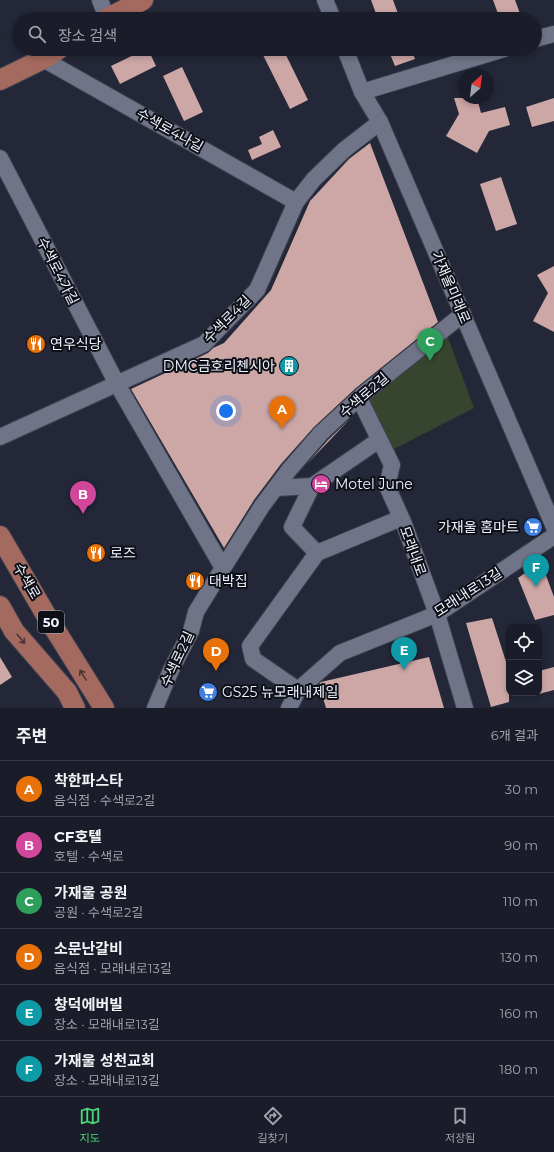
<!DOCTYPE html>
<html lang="ko">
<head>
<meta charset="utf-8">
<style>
	body { margin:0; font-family:Montserrat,"Noto Sans KR",sans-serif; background:#232631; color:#f1f3f6 }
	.controls { position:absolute; right:12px; bottom:12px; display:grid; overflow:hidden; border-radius:8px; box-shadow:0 2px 6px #0003 }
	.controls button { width:36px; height:36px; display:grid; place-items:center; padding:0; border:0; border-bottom:1px solid #383b46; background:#1a1d29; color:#f1f3f6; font:20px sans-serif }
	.compass { position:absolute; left:458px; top:68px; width:36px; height:36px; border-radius:50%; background:#1a1d29; box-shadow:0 2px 6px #0003; rotate:28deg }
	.you { position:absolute; left:226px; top:411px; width:14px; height:14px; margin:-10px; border:3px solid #fff; border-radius:50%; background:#1a73e8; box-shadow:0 0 0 6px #1a73e833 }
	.badge { display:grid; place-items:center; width:26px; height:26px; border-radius:50%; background:#48d779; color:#fff; font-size:13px; font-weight:700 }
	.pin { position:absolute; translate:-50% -33px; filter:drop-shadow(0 1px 2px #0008) }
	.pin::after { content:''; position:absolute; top:21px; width:14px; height:12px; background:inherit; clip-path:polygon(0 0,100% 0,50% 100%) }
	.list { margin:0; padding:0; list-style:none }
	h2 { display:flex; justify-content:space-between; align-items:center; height:52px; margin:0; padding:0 16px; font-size:17px }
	h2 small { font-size:13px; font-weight:400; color:#9fa2a8 }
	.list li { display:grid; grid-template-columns:26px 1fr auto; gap:12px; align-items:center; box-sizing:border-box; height:56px; padding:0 16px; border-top:1px solid #383b46 }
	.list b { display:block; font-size:15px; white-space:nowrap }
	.list p { margin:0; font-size:13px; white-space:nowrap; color:#9fa2a8 }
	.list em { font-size:13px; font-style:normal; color:#9fa2a8 }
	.icon { flex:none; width:22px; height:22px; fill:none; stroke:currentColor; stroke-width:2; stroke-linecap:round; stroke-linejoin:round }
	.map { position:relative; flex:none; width:554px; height:708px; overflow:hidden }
	.search { position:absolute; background:#1a1d29; box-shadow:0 2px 6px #0003; left:12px; right:12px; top:12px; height:44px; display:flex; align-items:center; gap:10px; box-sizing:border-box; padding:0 14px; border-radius:22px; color:#9fa2a8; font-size:15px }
	.sheet { height:388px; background:#1a1d29 }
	nav { display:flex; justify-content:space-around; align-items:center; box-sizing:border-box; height:56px; border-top:1px solid #383b46; background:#1a1d29; font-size:11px; color:#9fa2a8 }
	nav a { display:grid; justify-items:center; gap:2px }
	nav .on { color:#48d779 }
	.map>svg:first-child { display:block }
	.green { fill:#37452e }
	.building { fill:#cca7a6 }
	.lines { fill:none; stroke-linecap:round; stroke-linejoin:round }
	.minor-casing { stroke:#3e414f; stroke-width:18 }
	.major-casing { stroke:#3e414f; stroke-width:22 }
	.minor { stroke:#6f7488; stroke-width:16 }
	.major { stroke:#a56a5f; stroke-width:20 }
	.oneway { stroke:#4a3434 }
	.labels { text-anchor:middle; stroke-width:4; stroke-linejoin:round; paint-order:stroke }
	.shield { fill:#0e1018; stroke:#acafb9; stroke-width:1 }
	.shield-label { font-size:13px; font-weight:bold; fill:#f0f3fe }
	.street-label { font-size:14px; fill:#f0f3fe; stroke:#0e1018 }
	.poi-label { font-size:14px; fill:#f0f3fe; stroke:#0e1018; text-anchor:start }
</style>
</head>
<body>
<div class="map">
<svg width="554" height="708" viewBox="0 0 554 708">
	<rect width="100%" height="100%" fill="#232737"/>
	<path class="green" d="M444 327 474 408 386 453 362 395Z"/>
	<g class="building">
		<path d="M371 0H393L400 19H378Z"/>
		<path d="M493 0H515L522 19H500Z"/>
		<path d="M146 49H148L156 66 120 84 111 66Z"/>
		<path d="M260 49H283L308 100 290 109Z"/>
		<path d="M388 49H411L415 59 395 66Z"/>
		<path d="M182 67 203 112 184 121 163 76Z"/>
		<path d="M454 98H477L481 113 505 107 510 125 489 131 477 153 446 136 459 114Z"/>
		<path d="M554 98V121L532 127 526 107Z"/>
		<path d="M273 130 281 147 252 160 248 150 262 144 259 137Z"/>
		<path d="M370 143 438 322 356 388 314 427 281 464 254 500 224 548 131 389 208 353 213 348 224 343 271 290 310 201 349 159Z"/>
		<path d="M501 177 517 224 496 231 480 184Z"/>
		<path d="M554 266V332L533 321 548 293 537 275Z"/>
		<path d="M350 419 307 464 328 440Z"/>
		<path d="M541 562 554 597V615L535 620 518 578Z"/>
		<path d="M492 618 509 671V702L491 707 466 623Z"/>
		<path d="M0 657 12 677 0 685Z"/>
		<path d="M429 657 444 708H326L319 684 321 682Z"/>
		<path d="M554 667V690L539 694V671Z"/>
	</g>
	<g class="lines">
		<defs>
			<g id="minor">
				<path d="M100 0 107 18"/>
				<path d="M325 0 333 19"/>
				<path d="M535 39 554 34"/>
				<path d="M345 49 362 92 380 122 554 527"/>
				<path d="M43 59 296 202"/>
				<path d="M362 92 504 49"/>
				<path d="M0 158 117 384 223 568"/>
				<path d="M359 398 392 465 387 486 404 524 437 614 465 708"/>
				<path d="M0 437 204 344 257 290 296 202 314 179 344 150 380 122"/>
				<path d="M312 486 292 527 317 553"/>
				<path d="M276 488 312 486 379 440"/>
				<path d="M401 518 317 553 250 646 253 659 298 690 340 653 437 614 554 536"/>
				<path d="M155 708 171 670 191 631 196 612 223 568 262 506 289 470 321 433 362 395 463 314"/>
				<path d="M289 708 298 690"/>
			</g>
			<g id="major">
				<path d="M106 19 143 0"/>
				<path d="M0 80 43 59 59 49"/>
				<path d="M0 536 46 615 104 708"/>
				<path d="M0 606 14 631 67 692 75 708"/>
			</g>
		</defs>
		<use href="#minor" class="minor-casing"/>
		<use href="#major" class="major-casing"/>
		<use href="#minor" class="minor"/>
		<use href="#major" class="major"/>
	</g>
	<defs><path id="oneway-shaft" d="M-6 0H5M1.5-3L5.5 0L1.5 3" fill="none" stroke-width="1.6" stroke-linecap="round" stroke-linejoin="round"/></defs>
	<g class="oneway">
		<use href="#oneway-shaft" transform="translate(21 639) rotate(50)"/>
		<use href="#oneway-shaft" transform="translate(83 675) rotate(-122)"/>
	</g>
	<defs>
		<symbol id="restaurant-disc" viewBox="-11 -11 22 22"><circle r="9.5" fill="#e8710a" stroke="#0e1018"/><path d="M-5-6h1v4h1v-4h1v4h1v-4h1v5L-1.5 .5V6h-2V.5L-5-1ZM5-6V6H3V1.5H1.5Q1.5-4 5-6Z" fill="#fff"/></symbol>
		<symbol id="building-disc" viewBox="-11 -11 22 22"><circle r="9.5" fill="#0f9aa8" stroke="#0e1018"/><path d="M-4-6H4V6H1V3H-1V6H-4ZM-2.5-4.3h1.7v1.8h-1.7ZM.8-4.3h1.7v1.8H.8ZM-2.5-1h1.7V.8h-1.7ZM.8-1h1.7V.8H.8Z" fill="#fff"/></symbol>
		<symbol id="hotel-disc" viewBox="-11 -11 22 22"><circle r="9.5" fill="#d1479c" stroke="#0e1018"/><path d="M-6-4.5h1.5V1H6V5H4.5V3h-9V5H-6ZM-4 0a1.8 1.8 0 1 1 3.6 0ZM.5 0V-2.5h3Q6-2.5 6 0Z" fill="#fff"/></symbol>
		<symbol id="supermarket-disc" viewBox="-11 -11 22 22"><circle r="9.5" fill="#3f7fe0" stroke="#0e1018"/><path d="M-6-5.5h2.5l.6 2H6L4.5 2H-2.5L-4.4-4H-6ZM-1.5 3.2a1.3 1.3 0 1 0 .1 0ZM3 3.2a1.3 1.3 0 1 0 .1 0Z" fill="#fff"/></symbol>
	</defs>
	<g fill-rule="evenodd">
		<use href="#restaurant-disc" x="25" y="333" width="22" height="22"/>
		<use href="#building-disc" x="278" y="355" width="22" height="22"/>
		<use href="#hotel-disc" x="310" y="473" width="22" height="22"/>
		<use href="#supermarket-disc" x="522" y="516" width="22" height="22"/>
		<use href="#restaurant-disc" x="85" y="542" width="22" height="22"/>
		<use href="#restaurant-disc" x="184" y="570" width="22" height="22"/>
		<use href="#supermarket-disc" x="197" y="681" width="22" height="22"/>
	</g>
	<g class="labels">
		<rect class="shield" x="38" y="611" width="26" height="22" rx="3"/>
		<g class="shield-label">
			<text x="51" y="627">50</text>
		</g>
		<g class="street-label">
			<text transform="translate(170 130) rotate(29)" y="5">수색로4나길</text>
			<text transform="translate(58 271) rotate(63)" y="5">수색로4가길</text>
			<text transform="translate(451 287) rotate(67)" y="5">가재울미래로</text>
			<text transform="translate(227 319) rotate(-45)" y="5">수색로4길</text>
			<text transform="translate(364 395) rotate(-41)" y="5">수색로2길</text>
			<text transform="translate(413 551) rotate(70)" y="5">모래내로</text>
			<text transform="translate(27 581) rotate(60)" y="5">수색로</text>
			<text transform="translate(468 592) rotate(-33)" y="5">모래내로13길</text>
			<text transform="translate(177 659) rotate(-65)" y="5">수색로2길</text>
		</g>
		<g class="poi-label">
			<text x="50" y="349">연우식당</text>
			<text x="275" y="371" text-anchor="end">DMC금호리첸시아</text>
			<text x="335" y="489">Motel June</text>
			<text x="519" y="532" text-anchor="end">가재울 홈마트</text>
			<text x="110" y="558">로즈</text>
			<text x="209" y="586">대박집</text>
			<text x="222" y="697">GS25 뉴모래내제일</text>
		</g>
	</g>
</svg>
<div class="controls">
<button><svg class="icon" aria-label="locate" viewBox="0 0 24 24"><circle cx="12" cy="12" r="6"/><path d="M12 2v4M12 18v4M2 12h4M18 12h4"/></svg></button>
<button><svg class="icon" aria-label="layers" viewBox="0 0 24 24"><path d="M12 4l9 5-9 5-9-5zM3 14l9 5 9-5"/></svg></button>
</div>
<svg class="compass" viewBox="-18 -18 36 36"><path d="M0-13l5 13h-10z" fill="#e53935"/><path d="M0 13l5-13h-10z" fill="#9fa2a8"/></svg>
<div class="you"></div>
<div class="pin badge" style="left:282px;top:429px;background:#e8710a">A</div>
<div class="pin badge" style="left:83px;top:514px;background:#d1479c">B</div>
<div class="pin badge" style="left:430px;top:361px;background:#2e9e5b">C</div>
<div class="pin badge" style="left:216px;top:671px;background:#e8710a">D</div>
<div class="pin badge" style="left:404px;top:670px;background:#0f9aa8">E</div>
<div class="pin badge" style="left:536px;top:587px;background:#0f9aa8">F</div>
<div class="search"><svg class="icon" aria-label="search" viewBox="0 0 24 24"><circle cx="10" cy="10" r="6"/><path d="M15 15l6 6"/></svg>장소 검색</div>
</div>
<section class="sheet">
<h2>주변<small>6개 결과</small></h2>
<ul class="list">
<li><span class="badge" style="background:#e8710a">A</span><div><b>착한파스타</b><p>음식점 · 수색로2길</p></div><em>30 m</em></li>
<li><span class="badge" style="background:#d1479c">B</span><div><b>CF호텔</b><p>호텔 · 수색로</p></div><em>90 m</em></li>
<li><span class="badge" style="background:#2e9e5b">C</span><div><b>가재울 공원</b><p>공원 · 수색로2길</p></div><em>110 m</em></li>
<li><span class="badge" style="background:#e8710a">D</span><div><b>소문난갈비</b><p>음식점 · 모래내로13길</p></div><em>130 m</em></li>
<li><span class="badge" style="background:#0f9aa8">E</span><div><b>창덕에버빌</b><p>장소 · 모래내로13길</p></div><em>160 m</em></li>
<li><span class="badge" style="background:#0f9aa8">F</span><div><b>가재울 성천교회</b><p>장소 · 모래내로13길</p></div><em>180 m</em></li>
</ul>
</section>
<nav>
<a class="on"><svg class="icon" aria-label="map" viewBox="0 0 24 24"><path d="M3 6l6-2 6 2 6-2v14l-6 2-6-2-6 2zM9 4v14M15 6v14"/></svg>지도</a>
<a><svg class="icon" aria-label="directions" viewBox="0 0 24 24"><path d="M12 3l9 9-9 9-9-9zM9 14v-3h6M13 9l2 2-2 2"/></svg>길찾기</a>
<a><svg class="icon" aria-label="saved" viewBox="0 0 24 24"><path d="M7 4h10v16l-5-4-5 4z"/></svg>저장됨</a>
</nav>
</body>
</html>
